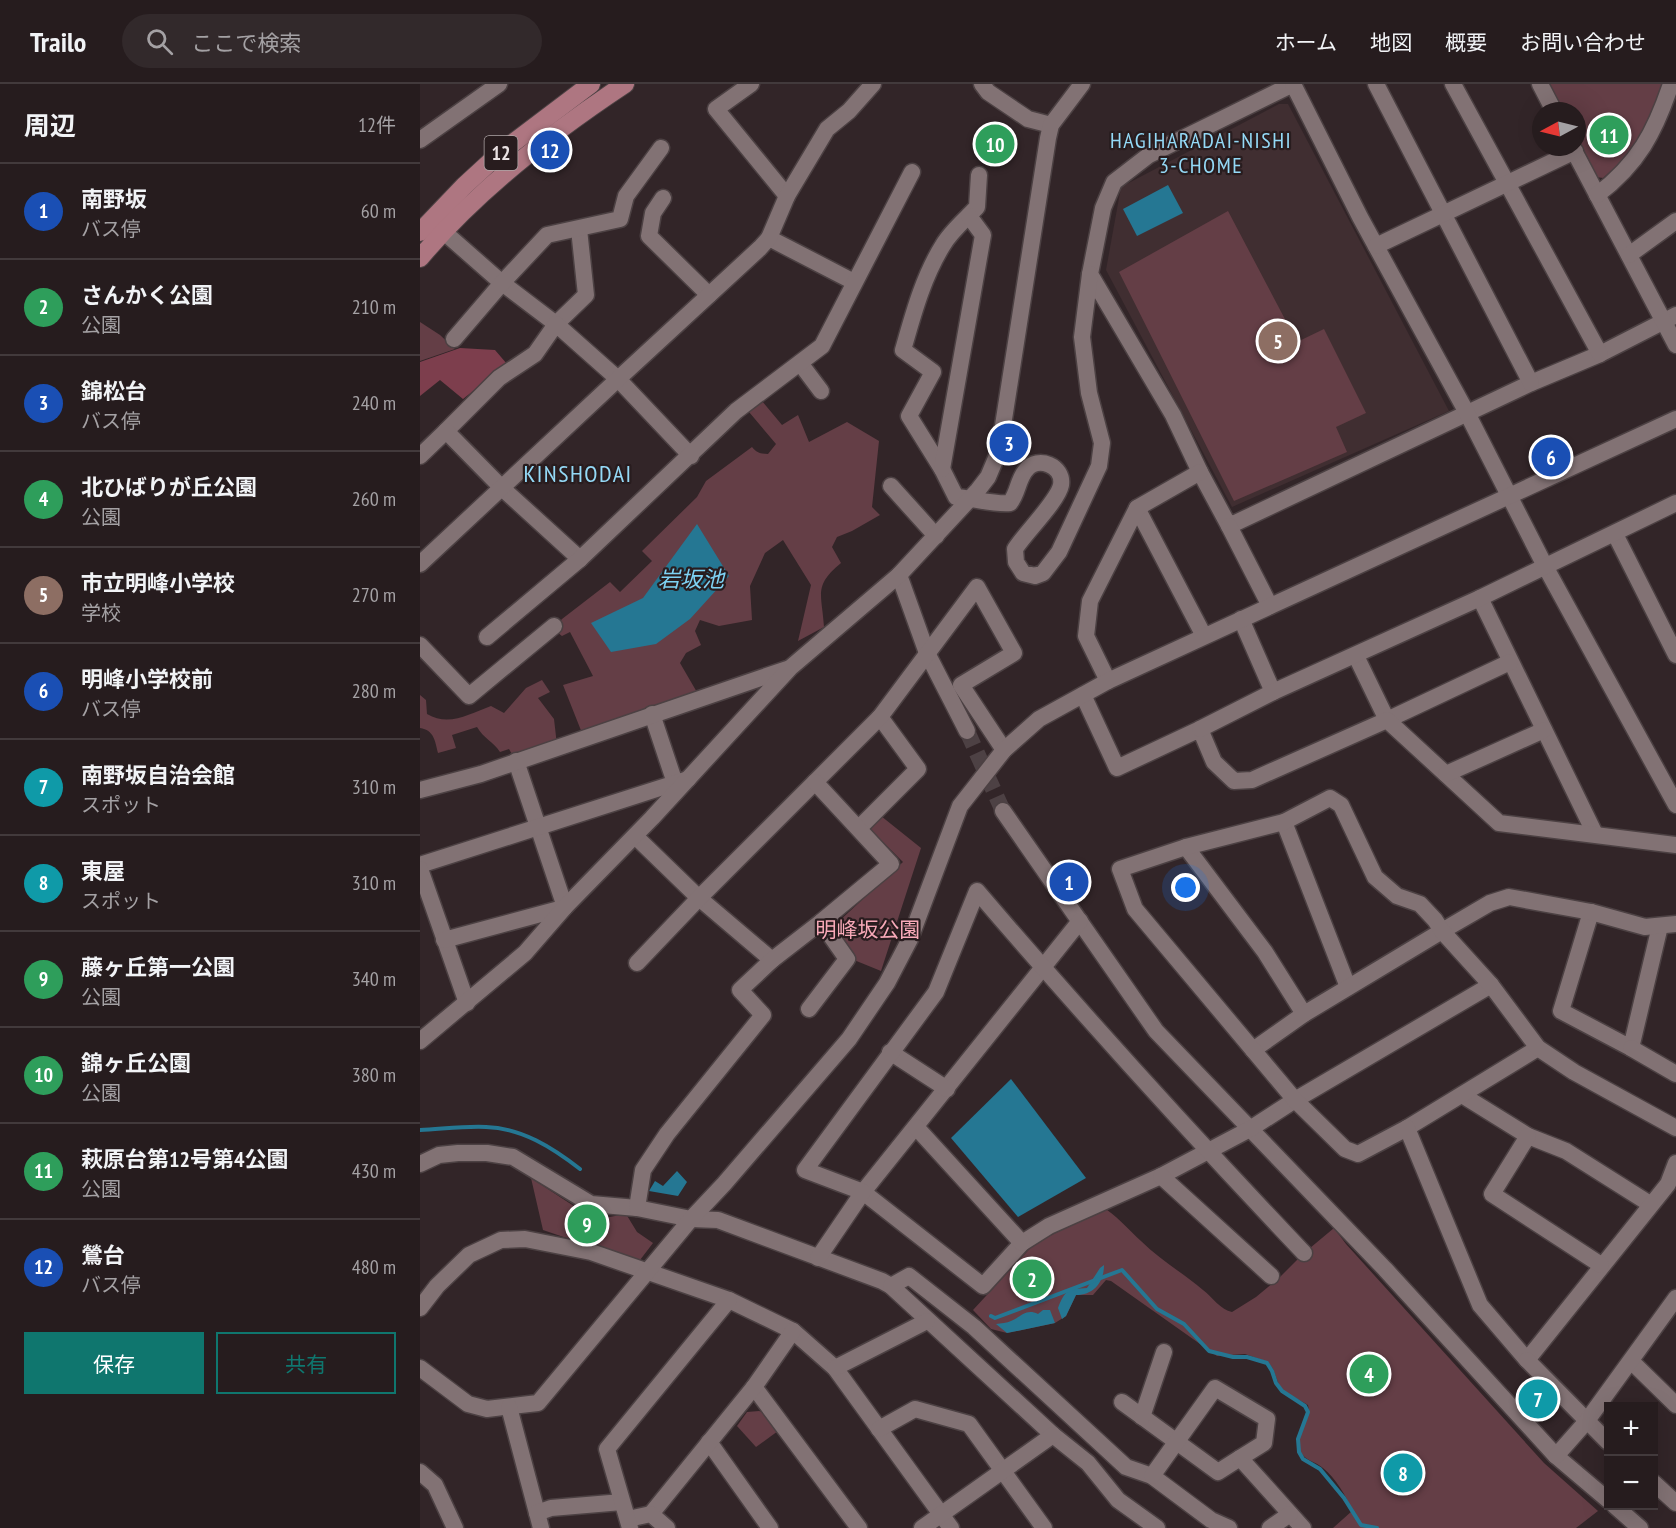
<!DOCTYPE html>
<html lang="ja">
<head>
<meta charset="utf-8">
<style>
	body { margin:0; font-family:"PT Sans Narrow","Noto Sans JP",sans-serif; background:#32292b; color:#f1f3f6 }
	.controls { position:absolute; right:18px; bottom:18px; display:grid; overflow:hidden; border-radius:0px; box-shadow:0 6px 24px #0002 }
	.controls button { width:54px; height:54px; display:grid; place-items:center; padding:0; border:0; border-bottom:2px solid #423a3c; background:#261c1e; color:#f1f3f6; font:30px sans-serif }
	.compass { position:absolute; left:1112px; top:18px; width:54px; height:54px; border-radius:50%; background:#261c1e; box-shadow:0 6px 24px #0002; rotate:263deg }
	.you { position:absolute; left:766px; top:804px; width:21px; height:21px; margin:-15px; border:4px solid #fff; border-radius:50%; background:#1a73e8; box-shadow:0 0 0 9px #1a73e833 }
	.badge { display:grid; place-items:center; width:39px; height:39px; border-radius:50%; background:#0f766e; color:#fff; font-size:20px; font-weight:700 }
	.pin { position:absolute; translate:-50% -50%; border:3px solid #fff; box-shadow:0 2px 6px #0006 }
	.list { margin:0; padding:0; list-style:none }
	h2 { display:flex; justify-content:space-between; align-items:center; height:78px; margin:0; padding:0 24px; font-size:26px }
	h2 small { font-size:20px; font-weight:400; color:#a4a1a4 }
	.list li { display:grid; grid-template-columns:39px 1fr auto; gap:18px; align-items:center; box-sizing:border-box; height:96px; padding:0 24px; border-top:2px solid #423a3c }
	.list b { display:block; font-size:22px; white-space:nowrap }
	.list p { margin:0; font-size:20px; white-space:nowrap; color:#a4a1a4 }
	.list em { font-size:20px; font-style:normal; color:#a4a1a4 }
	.actions { display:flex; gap:12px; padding:18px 24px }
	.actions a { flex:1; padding:14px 0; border:2px solid #0f766e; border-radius:0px; text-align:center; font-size:21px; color:#0f766e }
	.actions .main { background:#0f766e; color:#fff }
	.icon { flex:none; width:33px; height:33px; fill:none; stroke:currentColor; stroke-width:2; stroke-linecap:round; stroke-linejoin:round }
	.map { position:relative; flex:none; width:1256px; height:1444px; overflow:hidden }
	header { display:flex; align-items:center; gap:36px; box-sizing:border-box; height:84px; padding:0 30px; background:#261c1e; border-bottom:2px solid #423a3c }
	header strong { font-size:28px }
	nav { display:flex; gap:33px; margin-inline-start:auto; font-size:21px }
	.search { width:420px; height:54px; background:#32292b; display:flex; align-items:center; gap:15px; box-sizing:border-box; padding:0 21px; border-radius:33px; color:#a4a1a4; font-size:22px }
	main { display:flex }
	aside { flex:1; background:#261c1e }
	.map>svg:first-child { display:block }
	.built { fill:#402e31 }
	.green { fill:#643e46 }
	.forest { fill:#7d3e4d }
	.water { fill:#257793 }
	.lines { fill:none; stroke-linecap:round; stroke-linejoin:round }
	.stream { stroke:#257793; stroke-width:4 }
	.minor-tunnel { stroke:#4d4144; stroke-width:16; stroke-dasharray:16 8; stroke-linecap:butt }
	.minor-casing { stroke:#4c4143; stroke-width:19 }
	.major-casing { stroke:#4c4143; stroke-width:20 }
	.minor { stroke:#827274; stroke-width:16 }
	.major { stroke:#ae7681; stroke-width:18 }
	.labels { text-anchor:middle; stroke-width:4.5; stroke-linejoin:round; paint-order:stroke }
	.shield { fill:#281c1e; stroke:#afa6a7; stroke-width:1.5 }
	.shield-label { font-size:20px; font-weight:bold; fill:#e9e1e2 }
	.park-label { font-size:21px; fill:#f8a9b8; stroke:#281c1e }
	.neighbourhood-label { font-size:22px; letter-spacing:1.5px; fill:#94d9f6; stroke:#281c1e }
	.water-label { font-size:22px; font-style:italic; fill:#7ed2f4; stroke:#281c1e }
	.quarter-label { font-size:24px; letter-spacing:1.5px; fill:#94d9f6; stroke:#281c1e }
</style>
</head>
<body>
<header>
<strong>Trailo</strong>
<div class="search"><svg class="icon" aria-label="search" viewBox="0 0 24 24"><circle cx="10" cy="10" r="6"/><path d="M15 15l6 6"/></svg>ここで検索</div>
<nav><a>ホーム</a><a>地図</a><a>概要</a><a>お問い合わせ</a></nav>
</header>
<main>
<aside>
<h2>周辺<small>12件</small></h2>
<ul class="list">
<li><span class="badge" style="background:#1a4fb4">1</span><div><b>南野坂</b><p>バス停</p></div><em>60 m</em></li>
<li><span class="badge" style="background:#2e9e5b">2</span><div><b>さんかく公園</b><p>公園</p></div><em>210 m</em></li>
<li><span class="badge" style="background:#1a4fb4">3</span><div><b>錦松台</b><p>バス停</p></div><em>240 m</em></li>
<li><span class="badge" style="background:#2e9e5b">4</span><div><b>北ひばりが丘公園</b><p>公園</p></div><em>260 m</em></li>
<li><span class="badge" style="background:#8d6e63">5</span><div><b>市立明峰小学校</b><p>学校</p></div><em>270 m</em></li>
<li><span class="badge" style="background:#1a4fb4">6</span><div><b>明峰小学校前</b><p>バス停</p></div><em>280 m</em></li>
<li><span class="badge" style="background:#0f9aa8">7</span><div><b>南野坂自治会館</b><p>スポット</p></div><em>310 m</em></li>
<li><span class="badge" style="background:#0f9aa8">8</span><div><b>東屋</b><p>スポット</p></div><em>310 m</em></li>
<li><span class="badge" style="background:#2e9e5b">9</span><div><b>藤ヶ丘第一公園</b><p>公園</p></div><em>340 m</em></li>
<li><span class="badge" style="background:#2e9e5b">10</span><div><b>錦ヶ丘公園</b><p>公園</p></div><em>380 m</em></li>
<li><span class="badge" style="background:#2e9e5b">11</span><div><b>萩原台第12号第4公園</b><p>公園</p></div><em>430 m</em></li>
<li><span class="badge" style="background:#1a4fb4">12</span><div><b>鶯台</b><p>バス停</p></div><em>480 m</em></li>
</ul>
<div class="actions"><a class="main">保存</a><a>共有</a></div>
</aside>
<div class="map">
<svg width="1256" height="1444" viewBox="0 0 1256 1444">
	<rect width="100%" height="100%" fill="#322528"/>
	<path class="built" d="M859 20H868L1029 327 812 423 686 186 701 103Z"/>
	<g class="green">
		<path d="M1126 0H1242L1226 44 1212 68 1183 94 1176 93 1157 58V27H1141Z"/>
		<path d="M569 40 585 43 580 79 564 77Z"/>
		<path d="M808 127 877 258 904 245 946 329 916 343 927 368 814 417 699 188Z"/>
		<path d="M0 238 20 251 35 265 0 277Z"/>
		<path d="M342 317 362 341 378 331 389 358 427 338 459 357 452 423 460 431 432 447 417 453 412 463 421 479C393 502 402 510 404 543L378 557 391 501 363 456 345 469 330 502 332 536 299 542 280 536 275 547 281 561 266 569 260 579 278 610 162 649 143 601 173 592 150 548 142 552 133 545 142 535 190 498 200 508 232 477 222 467 277 413 286 397 332 363C337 369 341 370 348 370L356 360 329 328Z"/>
		<path d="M122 596 130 608 118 614 134 635 137 661 96 677 89 665 80 668C73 657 64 655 57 643L32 651 36 664 18 669C15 657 14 646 0 644V611L6 616 7 630C29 643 49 630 71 622L84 629 106 604Z"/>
		<path d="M461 732 501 764 461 887 434 876 416 840 483 778 450 745Z"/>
		<path d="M111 1094 169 1132 184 1134 206 1130 217 1148 233 1159 220 1176 173 1163 123 1146Z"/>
		<path d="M687 1126C700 1135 710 1147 721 1157 740 1176 763 1189 783 1206 792 1213 801 1226 812 1228L836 1213 859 1194 884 1169 914 1144 926 1160 1124 1379 1178 1427 1156 1444H913L932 1427C926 1411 916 1395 903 1384 895 1377 885 1377 880 1367 874 1351 892 1337 888 1321L865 1308 859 1301 853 1285 848 1278 825 1270 797 1272 691 1197 686 1196 673 1211H656L646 1232 635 1239 587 1249 571 1245 553 1226 614 1160 679 1127Z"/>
		<path d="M339 1327 346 1329 358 1347 336 1363 317 1342 327 1328Z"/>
	</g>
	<path class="forest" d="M40 264 75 266 87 280 43 315 20 296 0 312V278Z"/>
	<g class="water">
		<path d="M748 101 763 129 717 152 703 125Z"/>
		<path d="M277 440 309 492 270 535 236 560 191 568 171 539 223 514Z"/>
		<path d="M591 995 666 1094 598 1133 531 1054Z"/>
		<path d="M257 1087 267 1098 258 1112 229 1107 235 1097 243 1102Z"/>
		<path d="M684 1181C684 1198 674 1211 656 1211L646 1232 642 1235 638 1224C645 1206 648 1205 667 1204L680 1184Z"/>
		<path d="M623 1226H630L635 1239 587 1249 576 1240C581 1239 587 1239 591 1237 601 1233 606 1224 618 1230Z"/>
	</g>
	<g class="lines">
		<g class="stream">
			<path d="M0 1046C22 1045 44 1042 66 1043 102 1044 133 1064 160 1085"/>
			<path d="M571 1232 575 1234 702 1186 737 1225 764 1240 789 1267 813 1273H827L847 1279 852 1287 856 1299 862 1307 885 1322 888 1328 878 1355 879 1368 883 1375 900 1385 924 1414 941 1441 957 1444"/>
		</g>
		<path class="minor-tunnel" d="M547 647 583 727"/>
		<defs>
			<g id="minor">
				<path d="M331 0 296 25 367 112"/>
				<path d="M562 0 568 8 608 35 631 41"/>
				<path d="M873 0 729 71 694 98 683 124 670 190 753 331 780 388 809 442 1111 299 1180 270 1256 231"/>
				<path d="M873 0 940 133 1047 329 1125 482 1256 721"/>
				<path d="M956 0 1111 299"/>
				<path d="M1033 0 1180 270"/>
				<path d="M1120 0 1134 27"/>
				<path d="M0 56 79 0"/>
				<path d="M1152 63 1256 261"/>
				<path d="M559 91 557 123C546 135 531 147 523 161 503 193 493 231 483 266L513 288 489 332 522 385 536 413C552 414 577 421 590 419 598 409 598 395 606 386 618 371 644 382 641 401 638 417 605 449 595 465L596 478 603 489 615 492 623 489 639 468 679 382 682 359 669 309 662 253 670 190"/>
				<path d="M1177 111C1218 80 1235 48 1251 0"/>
				<path d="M243 114 233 129 229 152 289 211"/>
				<path d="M24 148 82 199 136 240 166 211 159 145"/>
				<path d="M349 154 434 198"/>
				<path d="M956 162 1155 67"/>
				<path d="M1209 171 1256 137"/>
				<path d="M34 255 82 199 127 151 200 135 206 112 241 64"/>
				<path d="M380 279 401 307"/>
				<path d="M26 347 79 294 115 270 136 240 198 295 271 372"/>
				<path d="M0 372 26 347 82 404 160 475"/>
				<path d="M522 385 563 151 549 132"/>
				<path d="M471 402 516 452"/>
				<path d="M717 424 784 552"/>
				<path d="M809 442 850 522"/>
				<path d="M1195 450 1256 571"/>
				<path d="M0 480 198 295 340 164 349 154 367 112 407 45 429 27 453 0"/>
				<path d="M479 491 507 569 547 647"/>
				<path d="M1060 514 1175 750"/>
				<path d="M821 535 853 608"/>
				<path d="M67 553 160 475 316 327 402 262 492 88"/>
				<path d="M0 561 49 612 134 542"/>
				<path d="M936 572 967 636 1090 578"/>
				<path d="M688 597 666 552 670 517 717 424 780 388"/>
				<path d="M663 611 697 684 780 645 794 678 814 697 832 696 967 636 1079 739 1256 761"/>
				<path d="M232 630 255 699"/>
				<path d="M780 645 853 608 1060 514 1256 419"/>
				<path d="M96 677 145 823"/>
				<path d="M1026 690 1124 646"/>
				<path d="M0 706 61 690 367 585"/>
				<path d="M583 727 736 947 965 1185 1136 1372 1188 1416"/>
				<path d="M864 738 928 903"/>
				<path d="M439 744 498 685 460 633"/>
				<path d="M215 752 279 814 352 876"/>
				<path d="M766 763 845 868 884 930"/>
				<path d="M0 781 268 695"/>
				<path d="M0 785 47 919"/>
				<path d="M1171 828 1141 927 1211 964 1240 842"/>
				<path d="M660 837 443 1108 563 1202 602 1159 629 1142 741 1092 830 1045 875 1016 1071 901"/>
				<path d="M24 856 143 824"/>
				<path d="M217 879 279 814 460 633 557 503 594 569 541 601 584 666"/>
				<path d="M389 925 427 875 401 838"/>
				<path d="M0 957 105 869 145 823 232 734 370 584 479 491 558 406 568 393 579 367 628 54 631 41 662 0"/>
				<path d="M1211 964 1256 990"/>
				<path d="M833 966 884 930 1022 847 1070 819 1089 813 1171 828 1225 843 1256 840"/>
				<path d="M470 968 527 1005"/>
				<path d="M1042 1011 1108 1052 1146 1067 1230 1120"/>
				<path d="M496 1043 602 1159"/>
				<path d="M987 1044 1118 964"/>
				<path d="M1256 1044 1154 988 1118 964 1071 901 1022 847 1015 836 1000 820 977 812 955 793 921 721 910 714 864 738 766 763 700 785 715 825 875 1016 925 1065 938 1070 987 1044 1060 1221 1107 1276 1248 1100 1256 1079"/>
				<path d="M1108 1052 1072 1110 1181 1181"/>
				<path d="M0 1080 19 1071 38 1069H67L93 1073 171 1120 217 1124 271 1135 298 1136 462 1197 471 1202 633 1351 668 1379 698 1416 737 1444"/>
				<path d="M741 1092 851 1192"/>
				<path d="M217 1124 223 1086 247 1050 343 931 320 906 352 876 401 838 471 780 395 698"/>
				<path d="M398 1174 443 1108 385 1086 516 908 557 807C663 931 772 1051 884 1169"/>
				<path d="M471 1202 489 1192 554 1243 706 1383 732 1392 791 1436 809 1444"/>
				<path d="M0 1224 17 1202 49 1171 81 1156 105 1155 171 1168 309 1216 373 1247 415 1284 531 1444"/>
				<path d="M1107 1276 1188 1358"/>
				<path d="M1211 1277 1256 1321"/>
				<path d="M0 1284 48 1320 67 1325 118 1319 271 1135 304 1100 429 955 467 899 490 855 540 722 584 666 619 635 688 597 1256 335"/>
				<path d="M415 1284 507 1237"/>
				<path d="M334 1303 439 1444"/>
				<path d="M702 1318 798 1388 820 1374"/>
				<path d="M89 1323 121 1444"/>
				<path d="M722 1333 744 1268"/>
				<path d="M459 1345 495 1325 549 1340 624 1444"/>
				<path d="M289 1358 350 1444"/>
				<path d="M1136 1372 1166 1338 1256 1214"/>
				<path d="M0 1388 15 1401 35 1444"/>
				<path d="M732 1392 795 1304 847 1335 844 1359 820 1374 883 1444"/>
				<path d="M1234 1399 1256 1419"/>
				<path d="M1195 1422 1220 1444"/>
				<path d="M117 1429 131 1424 202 1418"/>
				<path d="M231 1430 334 1303 373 1247"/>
				<path d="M208 1435 231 1430 247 1444"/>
				<path d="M210 1444 187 1365 309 1216"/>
				<path d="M502 1444 633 1351"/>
				<path d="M850 1444 870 1430"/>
			</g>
			<g id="major">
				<path d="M0 148 44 102 81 68 171 0"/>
				<path d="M0 174C57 106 131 49 205 0"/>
			</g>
		</defs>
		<use href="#minor" class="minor-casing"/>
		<use href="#major" class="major-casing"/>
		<use href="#minor" class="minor"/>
		<use href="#major" class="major"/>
	</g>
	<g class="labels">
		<rect class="shield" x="64.5" y="52" width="33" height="34" rx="4.5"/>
		<g class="shield-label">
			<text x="81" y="76">12</text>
		</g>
		<g class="park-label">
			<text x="448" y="853">明峰坂公園</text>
		</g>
		<g class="neighbourhood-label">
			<text x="781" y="64">HAGIHARADAI-NISHI<tspan x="781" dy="25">3-CHOME</tspan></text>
		</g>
		<g class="water-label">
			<text x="271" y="503">岩坂池</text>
		</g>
		<g class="quarter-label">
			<text x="158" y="398">KINSHODAI</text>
		</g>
	</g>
</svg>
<div class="controls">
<button>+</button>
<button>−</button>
</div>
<svg class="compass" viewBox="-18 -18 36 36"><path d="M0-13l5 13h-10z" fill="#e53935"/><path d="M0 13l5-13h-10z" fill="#a4a1a4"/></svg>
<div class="you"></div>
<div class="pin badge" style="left:649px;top:798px;background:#1a4fb4">1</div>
<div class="pin badge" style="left:612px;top:1195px;background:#2e9e5b">2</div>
<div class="pin badge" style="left:589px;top:359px;background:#1a4fb4">3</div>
<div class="pin badge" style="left:949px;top:1290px;background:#2e9e5b">4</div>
<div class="pin badge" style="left:858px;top:257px;background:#8d6e63">5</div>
<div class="pin badge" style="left:1131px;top:373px;background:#1a4fb4">6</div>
<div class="pin badge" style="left:1118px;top:1315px;background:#0f9aa8">7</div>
<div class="pin badge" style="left:983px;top:1389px;background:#0f9aa8">8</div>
<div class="pin badge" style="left:167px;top:1140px;background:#2e9e5b">9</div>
<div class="pin badge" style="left:575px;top:60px;background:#2e9e5b">10</div>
<div class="pin badge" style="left:1189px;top:51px;background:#2e9e5b">11</div>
<div class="pin badge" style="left:130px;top:66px;background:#1a4fb4">12</div>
</div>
</main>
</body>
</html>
